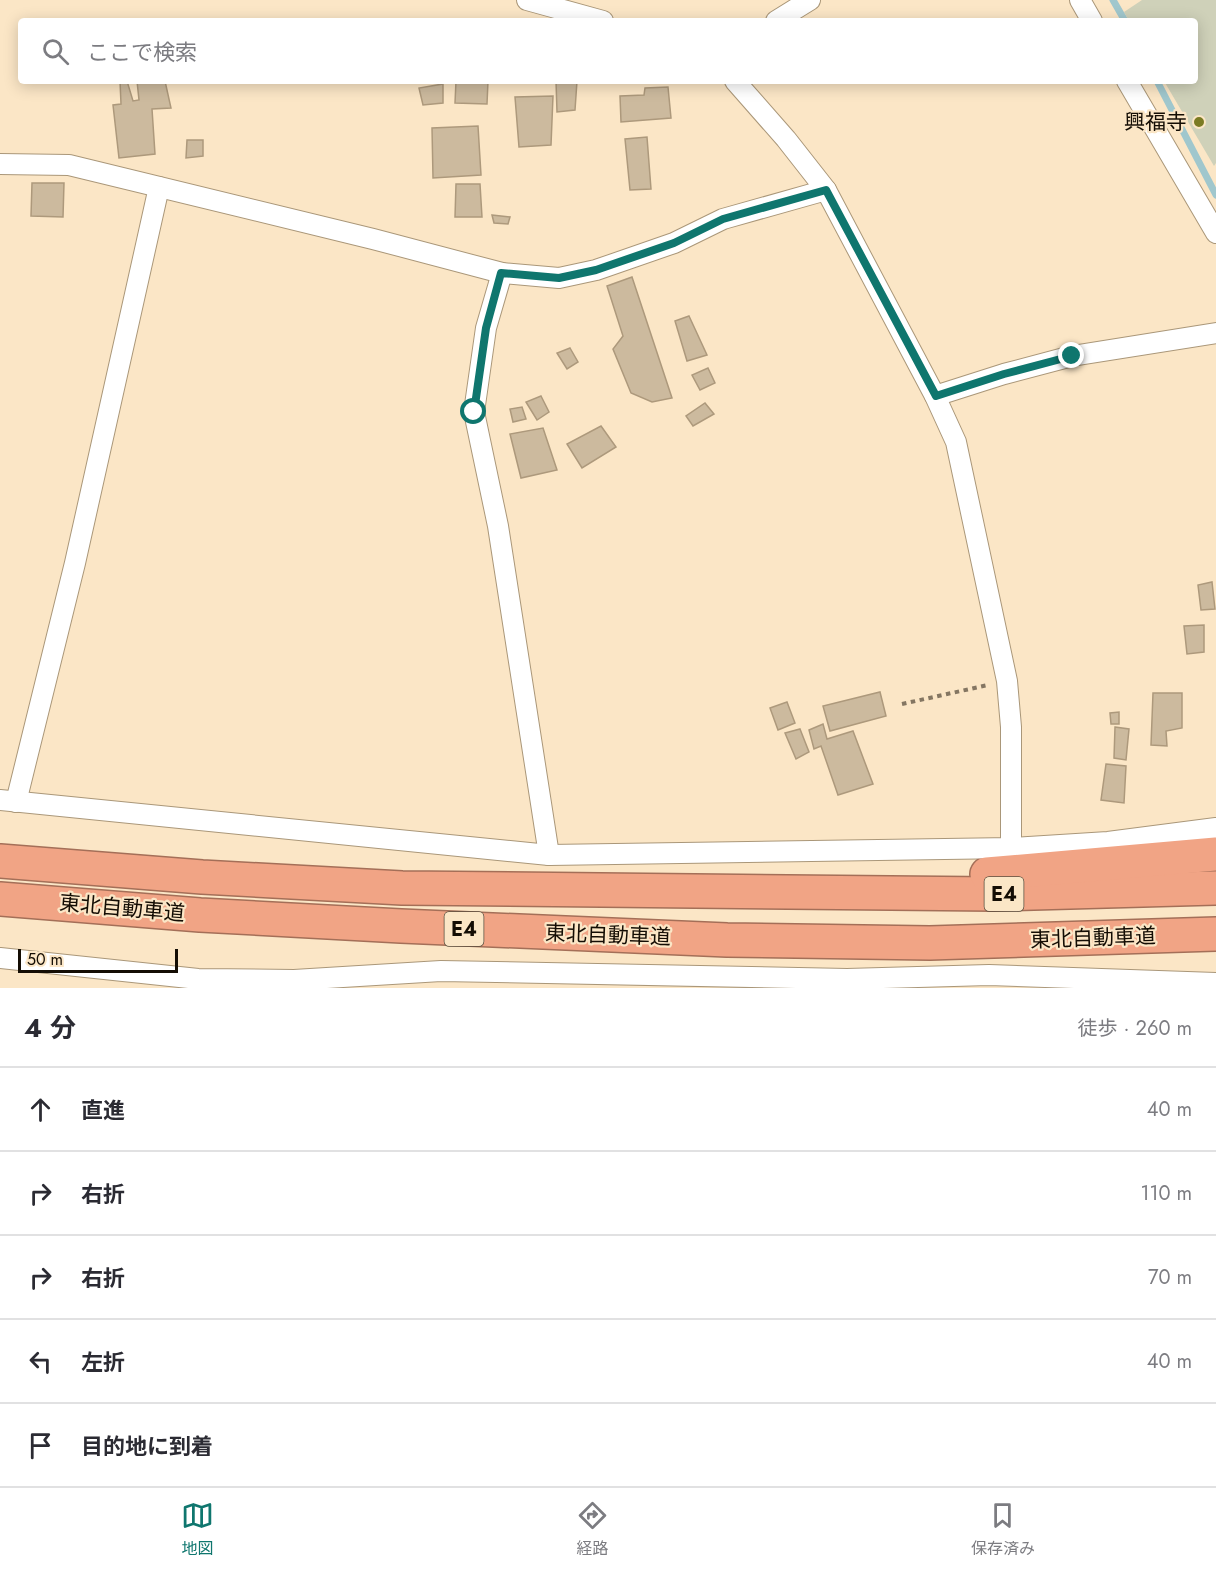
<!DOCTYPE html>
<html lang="ja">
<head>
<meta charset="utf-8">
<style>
	body { margin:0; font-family:Jost,"Noto Sans JP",sans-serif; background:#f2f2f3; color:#2b2b33 }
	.scale { position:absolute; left:18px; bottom:15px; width:160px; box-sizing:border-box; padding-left:6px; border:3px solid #140d04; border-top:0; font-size:16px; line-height:21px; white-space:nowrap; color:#140d04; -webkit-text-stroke:4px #fbe6c6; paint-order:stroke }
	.stop { position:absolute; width:18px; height:18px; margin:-14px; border:4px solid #0f766e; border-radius:50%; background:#fff }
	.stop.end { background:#0f766e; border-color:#fff; box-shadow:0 2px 6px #0008 }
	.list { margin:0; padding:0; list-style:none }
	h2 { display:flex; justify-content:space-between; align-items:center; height:78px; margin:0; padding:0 24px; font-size:26px }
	h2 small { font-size:20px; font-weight:400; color:#7c7c81 }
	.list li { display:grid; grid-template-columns:39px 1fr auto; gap:18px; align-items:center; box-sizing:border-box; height:84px; padding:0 24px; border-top:2px solid #e1e1e2 }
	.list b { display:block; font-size:22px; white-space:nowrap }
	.list em { font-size:20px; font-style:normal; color:#7c7c81 }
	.icon { flex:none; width:33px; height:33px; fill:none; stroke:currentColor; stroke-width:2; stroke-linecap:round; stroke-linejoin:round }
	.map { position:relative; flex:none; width:1216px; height:988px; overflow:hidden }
	.search { position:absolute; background:#fff; box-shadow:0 3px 15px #0003; left:18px; right:18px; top:18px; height:66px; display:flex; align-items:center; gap:15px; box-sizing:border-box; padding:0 21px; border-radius:6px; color:#7c7c81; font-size:22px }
	.sheet { height:498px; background:#fff }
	nav { display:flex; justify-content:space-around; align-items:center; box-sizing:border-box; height:84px; border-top:2px solid #e1e1e2; background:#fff; font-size:16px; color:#7c7c81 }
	nav a { display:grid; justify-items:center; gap:3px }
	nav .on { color:#0f766e }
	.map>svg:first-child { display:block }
	.green { fill:#cfd1b9 }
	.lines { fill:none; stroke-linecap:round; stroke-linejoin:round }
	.stream { stroke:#a0c7cd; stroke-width:7 }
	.building { fill:#ccba9e; stroke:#ad997c; stroke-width:1.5 }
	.street-casing { stroke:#aa9779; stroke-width:22 }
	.highway-casing { stroke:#a46f58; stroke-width:36 }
	.path { stroke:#847662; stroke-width:4; stroke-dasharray:4.5 4.5; stroke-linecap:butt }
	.street { stroke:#fff; stroke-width:20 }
	.highway { stroke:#f1a485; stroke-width:33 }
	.route { stroke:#0f766e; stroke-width:8 }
	.poi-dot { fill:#7b7b23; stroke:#fbe6c6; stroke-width:2 }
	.labels { text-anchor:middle; stroke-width:4.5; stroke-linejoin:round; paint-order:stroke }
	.shield { fill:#fbe6c6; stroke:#594e3e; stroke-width:1.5 }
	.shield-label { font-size:20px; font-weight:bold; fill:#140d04 }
	.poi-label { font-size:21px; fill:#140d04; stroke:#fbe6c6; text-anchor:end }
	.street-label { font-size:21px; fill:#140d04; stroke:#fbe6c6 }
</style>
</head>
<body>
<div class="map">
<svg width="1216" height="988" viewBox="0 0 1216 988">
	<rect width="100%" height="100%" fill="#fbe6c6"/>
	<path class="green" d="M1142 0H1216V163L1214 166 1164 81H1195V21H1129L1124 12Z"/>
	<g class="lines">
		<g class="stream">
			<path d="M1113 0 1125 21"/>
			<path d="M1157 81 1216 195"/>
		</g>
	</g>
	<g class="building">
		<path d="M120 81H127L133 101 139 100 137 81H165L171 108 152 109 155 154 119 158 113 105 121 104Z"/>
		<path d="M456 81H488L487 104 455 103Z"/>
		<path d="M556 81H577L575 110 557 112Z"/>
		<path d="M443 84V103L423 105 419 88Z"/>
		<path d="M668 87 671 118 621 122 620 96 644 95 645 88Z"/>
		<path d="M553 96 551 145 519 147 515 97Z"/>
		<path d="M478 126 481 175 433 178 432 128Z"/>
		<path d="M647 137 651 189 630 190 625 139Z"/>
		<path d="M187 140H203V156L186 158Z"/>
		<path d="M32 183H64L63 217 31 216Z"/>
		<path d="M456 184H480L482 217H455Z"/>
		<path d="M492 215 510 217 508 224 494 223Z"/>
		<path d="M632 277 672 398 652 402 631 393 613 349 623 336 607 286Z"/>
		<path d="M689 316 707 355 687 361 675 321Z"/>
		<path d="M570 348 578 362 567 369 557 353Z"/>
		<path d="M708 368 715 383 700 390 692 375Z"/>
		<path d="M541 396 549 412 537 420 526 402Z"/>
		<path d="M705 403 714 414 693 426 686 416Z"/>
		<path d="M522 407 526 419 513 422 510 409Z"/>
		<path d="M601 426 616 447 582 468 567 444Z"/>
		<path d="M543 428 557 470 521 478 510 434Z"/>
		<path d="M1212 582 1215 609 1201 610 1198 585Z"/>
		<path d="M1204 625V652L1187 654 1184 626Z"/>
		<path d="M880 692 886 716 830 731 823 706Z"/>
		<path d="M1153 693H1182V728L1166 731 1167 746 1151 745Z"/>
		<path d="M787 702 795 723 778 730 770 708Z"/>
		<path d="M1119 712V724H1111L1110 713Z"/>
		<path d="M823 724 827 739 853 731 873 784 838 795 821 746 814 749 809 730Z"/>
		<path d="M1115 727 1129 729 1126 760 1114 758Z"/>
		<path d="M800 729 809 752 796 759 785 733Z"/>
		<path d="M1106 764 1126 766 1124 803 1101 800Z"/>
	</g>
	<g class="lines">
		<defs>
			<g id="street">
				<path d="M527 0 603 21"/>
				<path d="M1080 0 1092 21"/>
				<path d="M776 21 810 0"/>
				<path d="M735 81 786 139 826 190 935 396 956 442 1007 681 1011 727V848"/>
				<path d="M1127 81 1216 233"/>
				<path d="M0 164 69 165 373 239 502 273 559 278 596 270 674 243 723 219 826 190"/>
				<path d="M502 273 486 328 474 412 498 526 549 855"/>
				<path d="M935 396 1004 374 1072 356 1216 333"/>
				<path d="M0 800 549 855 1011 848 1108 842 1216 828"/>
				<path d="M16 802 75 563 159 187"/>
				<path d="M0 958 198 979 294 980 441 971 847 979 989 975 1216 983"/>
			</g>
			<g id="highway">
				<path d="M0 861 202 877 402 888 993 894 1216 888"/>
				<path d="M987 874 1216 854"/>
				<path d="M0 899 200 915 401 926 727 940 930 943 1216 934"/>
			</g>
		</defs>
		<use href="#street" class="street-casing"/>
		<use href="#highway" class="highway-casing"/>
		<path class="path" d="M902 704 988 685"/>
		<use href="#street" class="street"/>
		<use href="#highway" class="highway"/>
	</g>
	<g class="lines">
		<path class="route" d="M474 412 486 328 501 273 559 278 596 270 674 243 723 219 826 190 936 396 1004 374 1072 356"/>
	</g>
	<circle class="poi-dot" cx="1199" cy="122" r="6"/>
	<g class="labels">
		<g class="shield">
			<rect x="984.5" y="877" width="39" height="34" rx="4.5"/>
			<rect x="444.5" y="912" width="39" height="34" rx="4.5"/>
		</g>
		<g class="shield-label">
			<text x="1004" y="901">E4</text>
			<text x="464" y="936">E4</text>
		</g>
		<g class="poi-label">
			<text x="1187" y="129">興福寺</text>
		</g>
		<g class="street-label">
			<text transform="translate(122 908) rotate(5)" y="7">東北自動車道</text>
			<text transform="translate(608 935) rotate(2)" y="7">東北自動車道</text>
			<text transform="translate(1093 938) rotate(-2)" y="7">東北自動車道</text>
		</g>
	</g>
</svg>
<div class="scale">50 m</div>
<div class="stop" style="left:474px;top:412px"></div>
<div class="stop end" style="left:1072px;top:356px"></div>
<div class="search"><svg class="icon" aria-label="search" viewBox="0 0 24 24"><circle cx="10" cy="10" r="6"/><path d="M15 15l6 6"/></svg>ここで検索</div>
</div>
<section class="sheet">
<h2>4 分<small>徒歩 · 260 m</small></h2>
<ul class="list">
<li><svg class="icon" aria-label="ahead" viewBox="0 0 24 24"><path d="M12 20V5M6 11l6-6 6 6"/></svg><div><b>直進</b></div><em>40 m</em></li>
<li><svg class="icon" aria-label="right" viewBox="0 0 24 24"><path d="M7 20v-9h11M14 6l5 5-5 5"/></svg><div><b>右折</b></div><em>110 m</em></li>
<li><svg class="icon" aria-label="right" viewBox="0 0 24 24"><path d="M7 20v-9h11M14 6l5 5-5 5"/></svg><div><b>右折</b></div><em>70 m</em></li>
<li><svg class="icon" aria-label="left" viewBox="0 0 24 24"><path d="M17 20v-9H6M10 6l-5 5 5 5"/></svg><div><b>左折</b></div><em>40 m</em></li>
<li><svg class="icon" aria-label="arrive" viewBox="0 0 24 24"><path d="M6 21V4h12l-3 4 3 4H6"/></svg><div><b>目的地に到着</b></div></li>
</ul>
</section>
<nav>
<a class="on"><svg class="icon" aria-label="map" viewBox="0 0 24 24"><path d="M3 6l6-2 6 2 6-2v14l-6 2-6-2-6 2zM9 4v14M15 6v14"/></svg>地図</a>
<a><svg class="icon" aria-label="directions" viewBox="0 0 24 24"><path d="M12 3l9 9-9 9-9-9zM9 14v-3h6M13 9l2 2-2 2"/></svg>経路</a>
<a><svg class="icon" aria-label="saved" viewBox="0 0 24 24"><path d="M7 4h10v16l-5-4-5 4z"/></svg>保存済み</a>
</nav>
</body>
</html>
